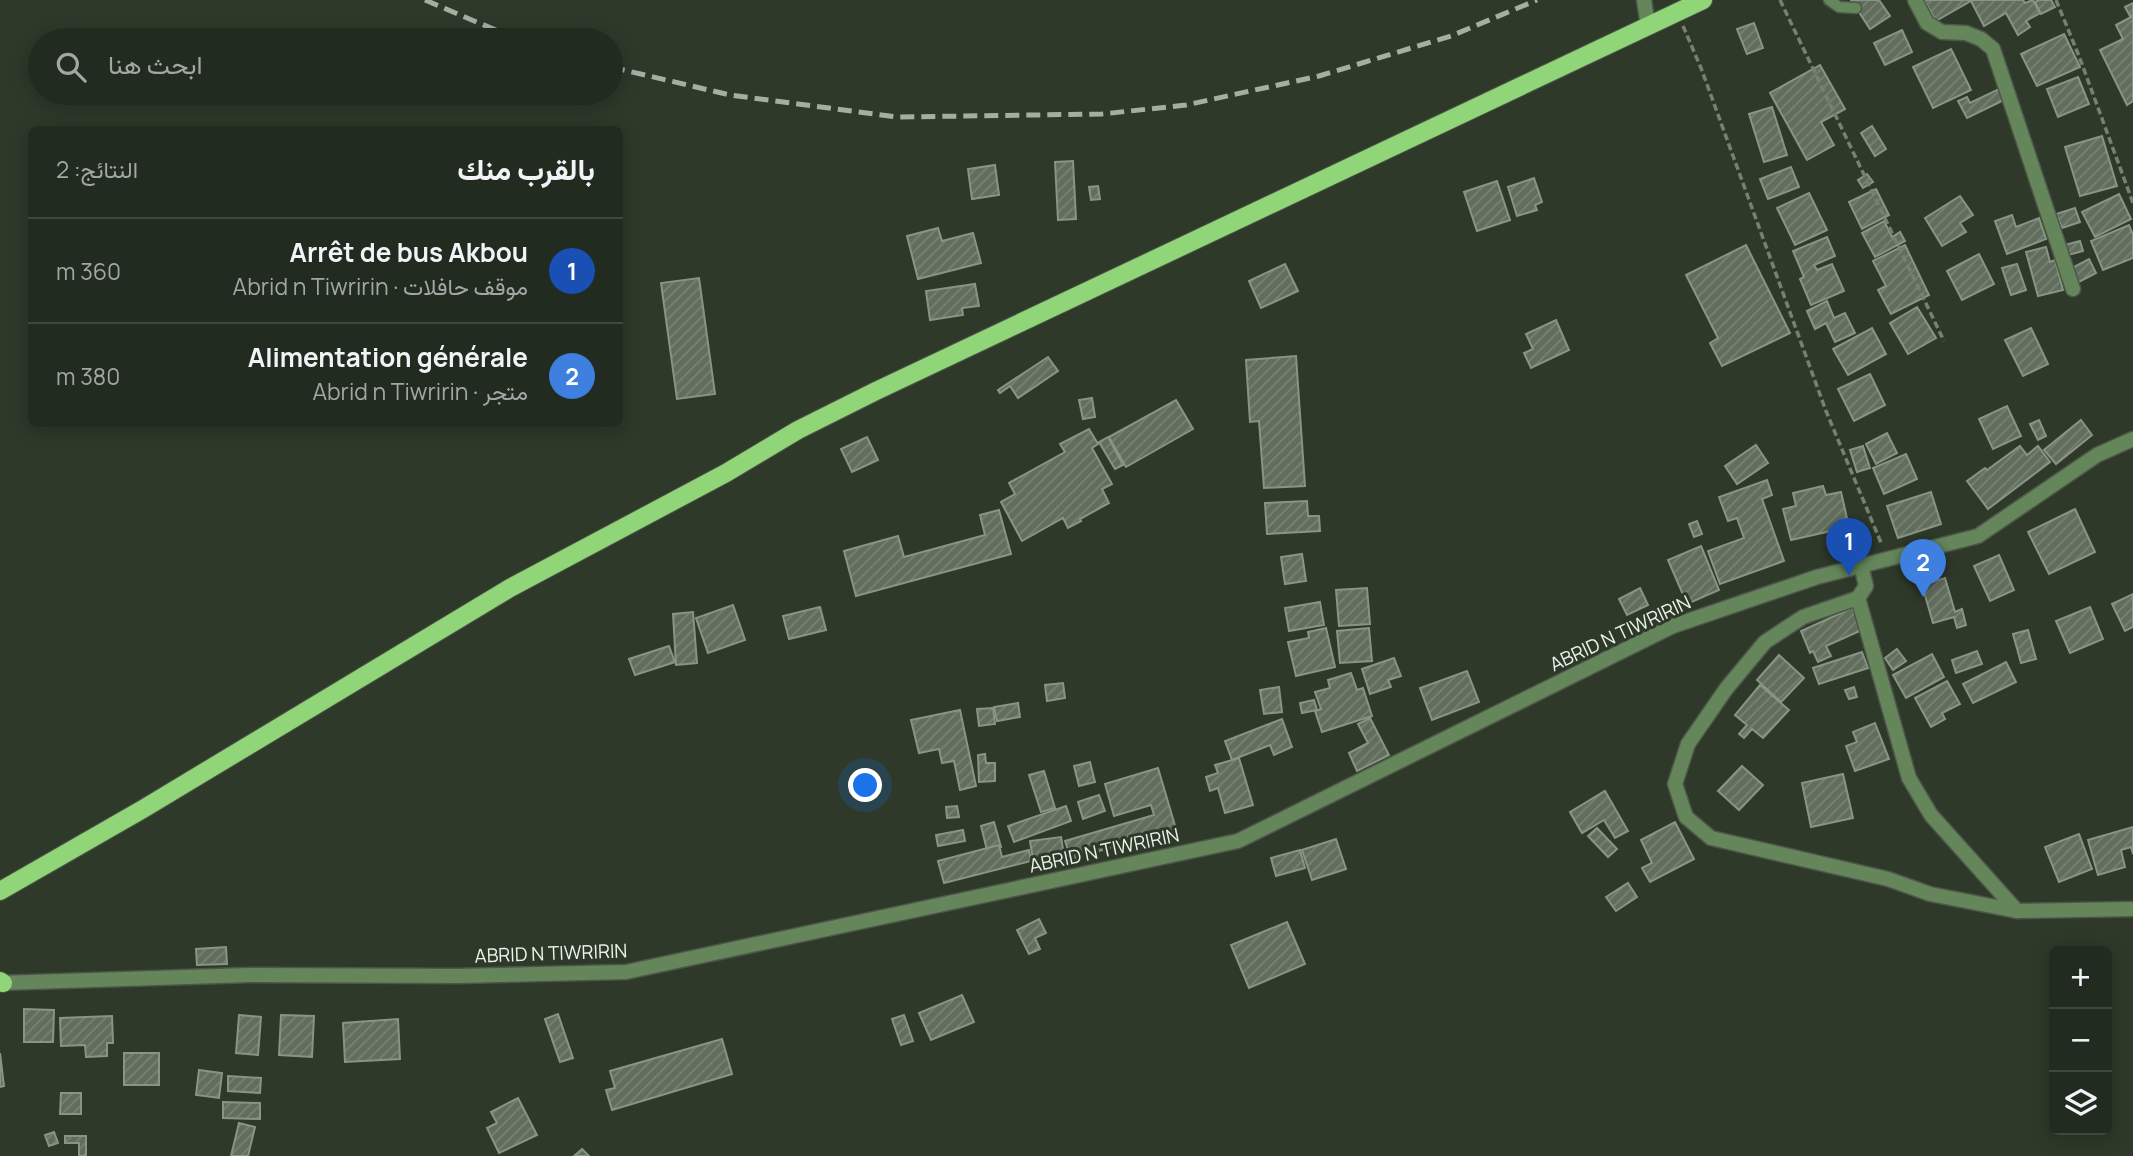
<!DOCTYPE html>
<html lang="ar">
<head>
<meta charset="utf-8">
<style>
	body { margin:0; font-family:Manrope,Vazirmatn,sans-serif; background:#2a3329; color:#f1f3f6; direction:rtl }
	.controls { position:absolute; right:21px; bottom:21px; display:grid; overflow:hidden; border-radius:10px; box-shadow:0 4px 18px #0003 }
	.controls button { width:63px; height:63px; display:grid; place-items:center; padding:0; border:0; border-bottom:2px solid #3f473e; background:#222b20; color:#f1f3f6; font:35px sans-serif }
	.you { position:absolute; left:866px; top:786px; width:24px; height:24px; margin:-18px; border:5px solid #fff; border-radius:50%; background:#1a73e8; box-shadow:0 0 0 10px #1a73e833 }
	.badge { display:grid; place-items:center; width:46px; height:46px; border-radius:50%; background:#a5b1fc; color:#fff; font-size:23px; font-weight:700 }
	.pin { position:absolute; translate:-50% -58px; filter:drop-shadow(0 2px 4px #0008) }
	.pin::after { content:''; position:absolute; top:37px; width:24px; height:21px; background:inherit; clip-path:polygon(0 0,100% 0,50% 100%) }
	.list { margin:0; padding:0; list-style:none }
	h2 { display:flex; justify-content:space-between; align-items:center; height:91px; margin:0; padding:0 28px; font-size:30px }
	h2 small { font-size:23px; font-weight:400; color:#a2a7a5 }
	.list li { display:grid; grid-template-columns:46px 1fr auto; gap:21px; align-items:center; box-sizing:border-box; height:105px; padding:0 28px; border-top:2px solid #3f473e }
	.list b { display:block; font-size:26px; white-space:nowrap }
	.list p { margin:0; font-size:23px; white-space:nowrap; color:#a2a7a5 }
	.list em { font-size:23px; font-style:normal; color:#a2a7a5 }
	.icon { flex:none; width:38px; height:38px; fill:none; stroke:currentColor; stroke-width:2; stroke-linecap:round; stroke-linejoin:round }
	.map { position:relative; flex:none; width:2133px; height:1156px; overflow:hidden; direction:ltr }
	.search { position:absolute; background:#222b20; box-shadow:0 4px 18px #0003; left:28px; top:28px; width:595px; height:77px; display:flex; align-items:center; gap:18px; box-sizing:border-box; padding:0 24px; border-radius:38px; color:#a2a7a5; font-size:26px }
	.panel { position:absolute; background:#222b20; box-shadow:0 4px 18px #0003; left:28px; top:126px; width:595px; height:301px; border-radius:10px; direction:rtl }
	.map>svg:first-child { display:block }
	.building { fill:url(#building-hatch); stroke:#889584; stroke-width:2 }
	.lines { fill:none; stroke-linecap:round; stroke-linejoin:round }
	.service-casing { stroke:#4c5749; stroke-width:13 }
	.minor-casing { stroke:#4c5749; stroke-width:17 }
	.tertiary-casing { stroke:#4c5749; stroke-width:17 }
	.primary-casing { stroke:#4c5749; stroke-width:20 }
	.path { stroke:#768073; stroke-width:3.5; stroke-dasharray:7 3.5; stroke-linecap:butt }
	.service { stroke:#64865a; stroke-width:10 }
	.minor { stroke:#64865a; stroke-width:14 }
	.tertiary { stroke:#64865a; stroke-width:14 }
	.primary { stroke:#90d679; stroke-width:18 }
	.rail { stroke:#a5aea3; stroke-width:5; stroke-dasharray:14 7; stroke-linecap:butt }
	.labels { text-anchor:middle; stroke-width:6; stroke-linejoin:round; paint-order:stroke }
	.street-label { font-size:19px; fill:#ebf2e9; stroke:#2e392a }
</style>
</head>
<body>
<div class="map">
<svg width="2133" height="1156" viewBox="0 0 2133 1156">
	<defs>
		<pattern id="building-hatch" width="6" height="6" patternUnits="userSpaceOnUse" patternTransform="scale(1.75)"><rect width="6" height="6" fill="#616d5d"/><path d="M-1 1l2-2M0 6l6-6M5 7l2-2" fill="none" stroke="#788274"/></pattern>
	</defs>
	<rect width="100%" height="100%" fill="#2e392a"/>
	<g class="building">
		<path d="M1851 0H1879L1890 16 1870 29Z"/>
		<path d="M1924 0H2023L2025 3 2033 0 2040 13 2026 21 2030 27 2018 35 2006 13 1984 26 1971 1 1936 21Z"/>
		<path d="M2039 0H2051L2055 7 2041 14 2035 2Z"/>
		<path d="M2133 3V14L2130 16 2125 7Z"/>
		<path d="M2133 16V101L2127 105 2100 50 2123 39 2116 25Z"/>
		<path d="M1754 23 1763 48 1747 54 1737 29Z"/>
		<path d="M1902 30 1912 52 1885 65 1874 43Z"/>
		<path d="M2064 34 2080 67 2037 86 2021 54Z"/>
		<path d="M1951 49 1971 90 1933 108 1913 67Z"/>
		<path d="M1820 65 1845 109 1821 122 1834 145 1807 160 1770 93Z"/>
		<path d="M2078 77 2089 104 2058 117 2047 89Z"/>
		<path d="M1999 89 2004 100 1967 118 1958 101 1967 97 1970 103Z"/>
		<path d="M1772 107 1787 155 1764 162 1749 114Z"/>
		<path d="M1872 126 1886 149 1875 156 1861 133Z"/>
		<path d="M2102 136 2117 186 2080 196 2065 147Z"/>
		<path d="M1073 161 1076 219 1058 220 1055 162Z"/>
		<path d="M995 165 999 195 972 199 968 169Z"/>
		<path d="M1791 167 1799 187 1768 199 1760 179Z"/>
		<path d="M1867 174 1873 182 1863 188 1858 180Z"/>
		<path d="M1534 178 1542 202 1535 205 1537 210 1517 216 1508 187Z"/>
		<path d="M1497 181 1510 220 1477 231 1464 192Z"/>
		<path d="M1098 186 1100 199 1091 200 1089 187Z"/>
		<path d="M1876 189 1889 215 1862 229 1849 202Z"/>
		<path d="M1809 193 1827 230 1795 245 1777 208Z"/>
		<path d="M2119 194 2131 219 2095 237 2082 212Z"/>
		<path d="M1960 196 1973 215 1960 223 1966 232 1942 246 1925 218Z"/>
		<path d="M2075 208 2080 222 2062 228 2056 214Z"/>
		<path d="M2012 215 2016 227 2039 218 2046 239 2007 254 1995 221Z"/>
		<path d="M1884 221 1892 237 1900 232 1905 241 1875 257 1862 233Z"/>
		<path d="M2129 225 2133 235V258L2103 270 2091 241Z"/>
		<path d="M938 228 942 241 973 233 981 263 918 279 907 236Z"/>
		<path d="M1827 237 1835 256 1814 265 1817 270 1832 264 1844 291 1811 305 1800 279 1804 277 1793 251Z"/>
		<path d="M2080 241 2083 251 2068 255 2065 245Z"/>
		<path d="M1746 245 1790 333 1722 366 1710 343 1718 338 1686 275Z"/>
		<path d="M1905 245 1929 295 1891 314 1878 290 1886 286 1873 261Z"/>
		<path d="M2046 247 2050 262 2055 260 2063 290 2038 296 2026 252Z"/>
		<path d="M1979 254 1994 284 1962 300 1947 271Z"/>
		<path d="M2089 259 2096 273 2079 282 2072 268Z"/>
		<path d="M1285 264 1298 291 1261 308 1249 281Z"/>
		<path d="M2017 264 2026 290 2011 295 2002 268Z"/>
		<path d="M699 278 715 394 677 399 661 283Z"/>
		<path d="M975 284 979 306 962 308 963 315 930 320 926 291Z"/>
		<path d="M1827 301 1834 318 1845 313 1855 333 1835 342 1826 323 1815 329 1807 311Z"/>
		<path d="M1917 307 1936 338 1908 354 1890 323Z"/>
		<path d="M1556 320 1569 350 1531 368 1524 353 1533 349 1526 334Z"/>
		<path d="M1872 328 1886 354 1848 375 1833 349Z"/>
		<path d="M2031 328 2048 364 2023 376 2005 340Z"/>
		<path d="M1296 356 1305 486 1264 488 1259 421 1250 422 1246 360Z"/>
		<path d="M1048 357 1058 371 1018 398 1010 386 1000 393 998 390Z"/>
		<path d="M1870 374 1885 405 1854 421 1838 389Z"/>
		<path d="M1092 398 1095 417 1083 419 1079 400Z"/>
		<path d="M1176 400 1193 429 1126 467 1109 437Z"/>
		<path d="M2007 406 2021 436 1993 449 1979 419Z"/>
		<path d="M2039 420 2046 436 2038 440 2030 424Z"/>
		<path d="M2081 420 2092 435 2056 464 2044 450Z"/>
		<path d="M1089 429 1098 444 1092 448 1112 484 1102 489 1109 503 1080 519 1081 521 1068 528 1063 518 1022 541 1001 502 1015 494 1009 483 1065 452 1060 444Z"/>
		<path d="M1887 433 1897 453 1876 464 1866 444Z"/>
		<path d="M867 437 878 460 852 472 841 449Z"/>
		<path d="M1108 437 1123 465 1115 469 1099 442Z"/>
		<path d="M1756 445 1768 463 1737 484 1725 466Z"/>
		<path d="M1863 446 1870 468 1857 472 1850 450Z"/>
		<path d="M2020 446 2027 455 2038 446 2050 462 1988 509 1967 481 1985 468 1987 470Z"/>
		<path d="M1906 454 1917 479 1884 494 1873 468Z"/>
		<path d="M1767 480 1772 495 1762 499 1784 561 1720 584 1708 551 1744 538 1737 518 1728 521 1719 497Z"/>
		<path d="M1823 486 1826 495 1841 492 1849 527 1791 540 1783 509 1796 506 1793 493Z"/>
		<path d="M1931 492 1941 524 1898 538 1887 506Z"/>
		<path d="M1307 501 1308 516H1319L1320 531 1267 534 1265 503Z"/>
		<path d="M2075 509 2095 552 2049 574 2028 532Z"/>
		<path d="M999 510 1011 554 856 596 844 551 898 536 904 557 985 535 980 515Z"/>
		<path d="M1697 521 1702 534 1694 537 1689 524Z"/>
		<path d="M1701 546 1719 590 1687 604 1668 560Z"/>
		<path d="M1302 554 1306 581 1285 584 1281 557Z"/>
		<path d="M1999 555 2014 590 1990 601 1974 566Z"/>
		<path d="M1945 578 1955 612 1962 609 1966 625 1957 628 1954 617 1933 623 1922 585Z"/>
		<path d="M1367 588 1370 624 1339 626 1336 590Z"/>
		<path d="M1640 588 1648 605 1627 615 1619 599Z"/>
		<path d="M2133 594V627L2125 631 2112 604Z"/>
		<path d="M1320 602 1324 625 1289 631 1285 608Z"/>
		<path d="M733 605 745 640 708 653 696 618Z"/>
		<path d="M820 607 826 630 789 639 783 616Z"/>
		<path d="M2090 607 2103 639 2070 653 2056 621Z"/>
		<path d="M1852 608 1862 630 1826 646 1831 656 1818 662 1813 651 1810 653 1801 631Z"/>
		<path d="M693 612 697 663 676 665 673 614Z"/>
		<path d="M1326 628 1335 667 1296 676 1288 642 1309 638 1308 632Z"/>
		<path d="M1369 628 1372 661 1340 663 1337 631Z"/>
		<path d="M2028 630 2036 659 2021 663 2013 634Z"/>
		<path d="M669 646 675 662 635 675 629 659Z"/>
		<path d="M1897 649 1906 661 1893 670 1885 658Z"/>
		<path d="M1977 651 1982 664 1956 673 1952 660Z"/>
		<path d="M1862 652 1868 668 1819 684 1813 668Z"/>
		<path d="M1932 654 1944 677 1906 698 1893 675Z"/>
		<path d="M1779 655 1804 678 1781 702 1757 680Z"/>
		<path d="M1394 658 1401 676 1388 680 1391 687 1370 694 1362 669Z"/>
		<path d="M2006 662 2016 682 1973 703 1963 684Z"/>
		<path d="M1467 671 1479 702 1432 720 1420 688Z"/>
		<path d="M1351 673 1357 690 1363 688 1372 716 1322 732 1315 711 1321 709 1315 692 1330 688 1328 680Z"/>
		<path d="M1947 681 1960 704 1942 713 1945 719 1931 727 1915 698Z"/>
		<path d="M1063 683 1065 698 1047 701 1045 685Z"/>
		<path d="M1760 685 1789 710 1763 738 1752 729 1744 738 1739 734 1747 725 1735 715Z"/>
		<path d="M1279 687 1282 712 1264 714 1260 690Z"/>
		<path d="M1854 687 1857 697 1849 699 1845 690Z"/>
		<path d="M1314 700 1317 710 1302 713 1300 703Z"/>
		<path d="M1018 703 1020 717 997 721 994 707Z"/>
		<path d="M993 708 995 724 979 726 977 709Z"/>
		<path d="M960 710 976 786 960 790 954 761 942 763 939 749 919 753 911 720Z"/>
		<path d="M1370 718 1389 755 1357 771 1349 753 1368 743 1358 724Z"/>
		<path d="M1282 719 1292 747 1274 755 1270 745 1232 760 1225 741Z"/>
		<path d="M1875 723 1889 759 1855 771 1846 746 1857 742 1853 732Z"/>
		<path d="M985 754 986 763H995V781L979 782 978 755Z"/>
		<path d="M1239 758 1253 805 1225 813 1218 788 1210 791 1206 777 1218 773 1215 765Z"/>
		<path d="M1090 762 1095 782 1079 786 1074 766Z"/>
		<path d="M1742 766 1763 785 1739 810 1718 791Z"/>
		<path d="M1158 768 1176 829 1071 859 1065 841 1154 815 1151 805 1114 816 1105 784Z"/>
		<path d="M1044 771 1055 808 1041 812 1029 775Z"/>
		<path d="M1843 774 1853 818 1811 827 1802 783Z"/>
		<path d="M1605 791 1628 831 1615 838 1604 820 1582 833 1570 812Z"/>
		<path d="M1099 795 1105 811 1083 819 1078 802Z"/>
		<path d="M957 806 959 817 947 818 946 807Z"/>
		<path d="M1066 806 1071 821 1014 842 1008 826Z"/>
		<path d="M994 822 1001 847 987 850 981 826Z"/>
		<path d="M1675 822 1694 859 1650 882 1642 868 1652 863 1641 840Z"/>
		<path d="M2133 827V854L2131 847 2121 850 2125 867 2098 875 2088 840Z"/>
		<path d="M1597 828 1617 849 1608 857 1588 836Z"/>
		<path d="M963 830 965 841 938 846 936 835Z"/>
		<path d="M2079 834 2092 869 2059 882 2045 847Z"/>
		<path d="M1061 837 1065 861 1034 866 1030 841Z"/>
		<path d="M1336 839 1346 869 1312 880 1302 850Z"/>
		<path d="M999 845 1002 857 1029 850 1031 861 944 883 938 861Z"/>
		<path d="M1300 850 1305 868 1276 876 1271 858Z"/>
		<path d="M1628 883 1637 897 1616 911 1606 897Z"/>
		<path d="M1039 919 1046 933 1035 938 1040 949 1029 954 1017 930Z"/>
		<path d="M1287 922 1305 964 1249 988 1231 945Z"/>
		<path d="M226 947 227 964 197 965 196 949Z"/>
		<path d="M962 995 974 1022 931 1040 919 1013Z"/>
		<path d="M24 1009 54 1010 53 1042H24Z"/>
		<path d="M558 1014 573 1058 560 1062 545 1019Z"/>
		<path d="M239 1015 261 1017 258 1055 236 1053Z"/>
		<path d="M281 1015 314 1016 312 1057 279 1055Z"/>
		<path d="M904 1015 913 1041 901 1045 892 1019Z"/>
		<path d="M112 1016 113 1043H107V1056L86 1057 85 1045 61 1046 60 1018Z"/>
		<path d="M398 1019 400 1059 345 1062 343 1023Z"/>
		<path d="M722 1039 732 1074 612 1110 606 1090 615 1088 610 1071Z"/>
		<path d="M0 1053 4 1086 0 1087Z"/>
		<rect x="124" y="1053" width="35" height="32"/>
		<path d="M199 1070 222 1073 219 1098 196 1095Z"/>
		<path d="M228 1076 261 1078 260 1093 228 1091Z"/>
		<path d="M61 1093H81V1114H60Z"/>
		<path d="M518 1098 537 1135 499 1153 487 1128 497 1123 491 1112Z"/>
		<path d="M223 1102 260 1103V1119L223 1118Z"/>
		<path d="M239 1123 255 1127 248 1156H231Z"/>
		<path d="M54 1132 58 1143 49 1146 45 1135Z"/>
		<path d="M65 1136H86V1156H79V1143H65Z"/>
		<path d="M582 1149 589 1156H574Z"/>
	</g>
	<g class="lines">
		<defs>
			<path id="service" d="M1829 0 1839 7 1856 8"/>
			<g id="minor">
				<path d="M1644 0 1648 26"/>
				<path d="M1915 0 1927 23 1942 32 1966 33 1981 39 1993 49 2073 289"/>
				<path d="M1858 598 1909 778 1931 815 2017 911"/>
			</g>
			<g id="tertiary">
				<path d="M1861 565 1866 586 1858 598 1803 617 1765 642 1726 689 1688 744 1675 784 1686 817 1711 838 1888 879 1930 894 2017 911 2133 909"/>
				<path d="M0 983 249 975 458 976 626 972 1238 841 1673 626 1817 577 1978 536 2097 455 2133 439"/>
			</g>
			<g id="primary">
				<path d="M0 891 143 809 510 588 726 473 798 430 876 391 1703 0"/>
				<path d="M0 981 3 983"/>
			</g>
		</defs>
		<use href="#service" class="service-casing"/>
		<use href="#minor" class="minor-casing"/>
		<use href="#tertiary" class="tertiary-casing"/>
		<use href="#primary" class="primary-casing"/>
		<g class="path">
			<path d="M1780 0 1944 341"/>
			<path d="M2056 0 2079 56 2133 203"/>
			<path d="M1683 26 1701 68 1826 411 1882 545"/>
		</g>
		<use href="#service" class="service"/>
		<use href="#minor" class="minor"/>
		<use href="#tertiary" class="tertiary"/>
		<use href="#primary" class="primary"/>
		<g class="rail">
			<path d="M425 0 519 40"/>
			<path d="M611 67 730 95 897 117 1102 114 1186 105 1319 76 1451 36 1537 0"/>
		</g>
	</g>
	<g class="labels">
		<g class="street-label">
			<text transform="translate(1620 633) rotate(-25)" y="7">ABRID N TIWRIRIN</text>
			<text transform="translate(1104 850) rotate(-12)" y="7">ABRID N TIWRIRIN</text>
			<text transform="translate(551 953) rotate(-2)" y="7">ABRID N TIWRIRIN</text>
		</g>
	</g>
</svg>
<div class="controls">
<button>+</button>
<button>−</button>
<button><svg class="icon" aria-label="layers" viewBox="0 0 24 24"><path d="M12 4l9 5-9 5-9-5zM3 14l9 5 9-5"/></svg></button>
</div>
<div class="you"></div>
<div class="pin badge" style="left:1849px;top:576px;background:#1a4fb4">1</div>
<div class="pin badge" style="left:1923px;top:597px;background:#3f7fe0">2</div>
<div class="search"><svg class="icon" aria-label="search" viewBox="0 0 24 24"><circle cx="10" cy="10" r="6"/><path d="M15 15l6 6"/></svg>ابحث هنا</div>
<section class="panel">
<h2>بالقرب منك<small>النتائج: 2</small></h2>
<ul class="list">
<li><span class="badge" style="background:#1a4fb4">1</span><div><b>Arrêt de bus Akbou</b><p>موقف حافلات · Abrid n Tiwririn</p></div><em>360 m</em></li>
<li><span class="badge" style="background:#3f7fe0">2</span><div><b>Alimentation générale</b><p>متجر · Abrid n Tiwririn</p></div><em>380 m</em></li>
</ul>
</section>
</div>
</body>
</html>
